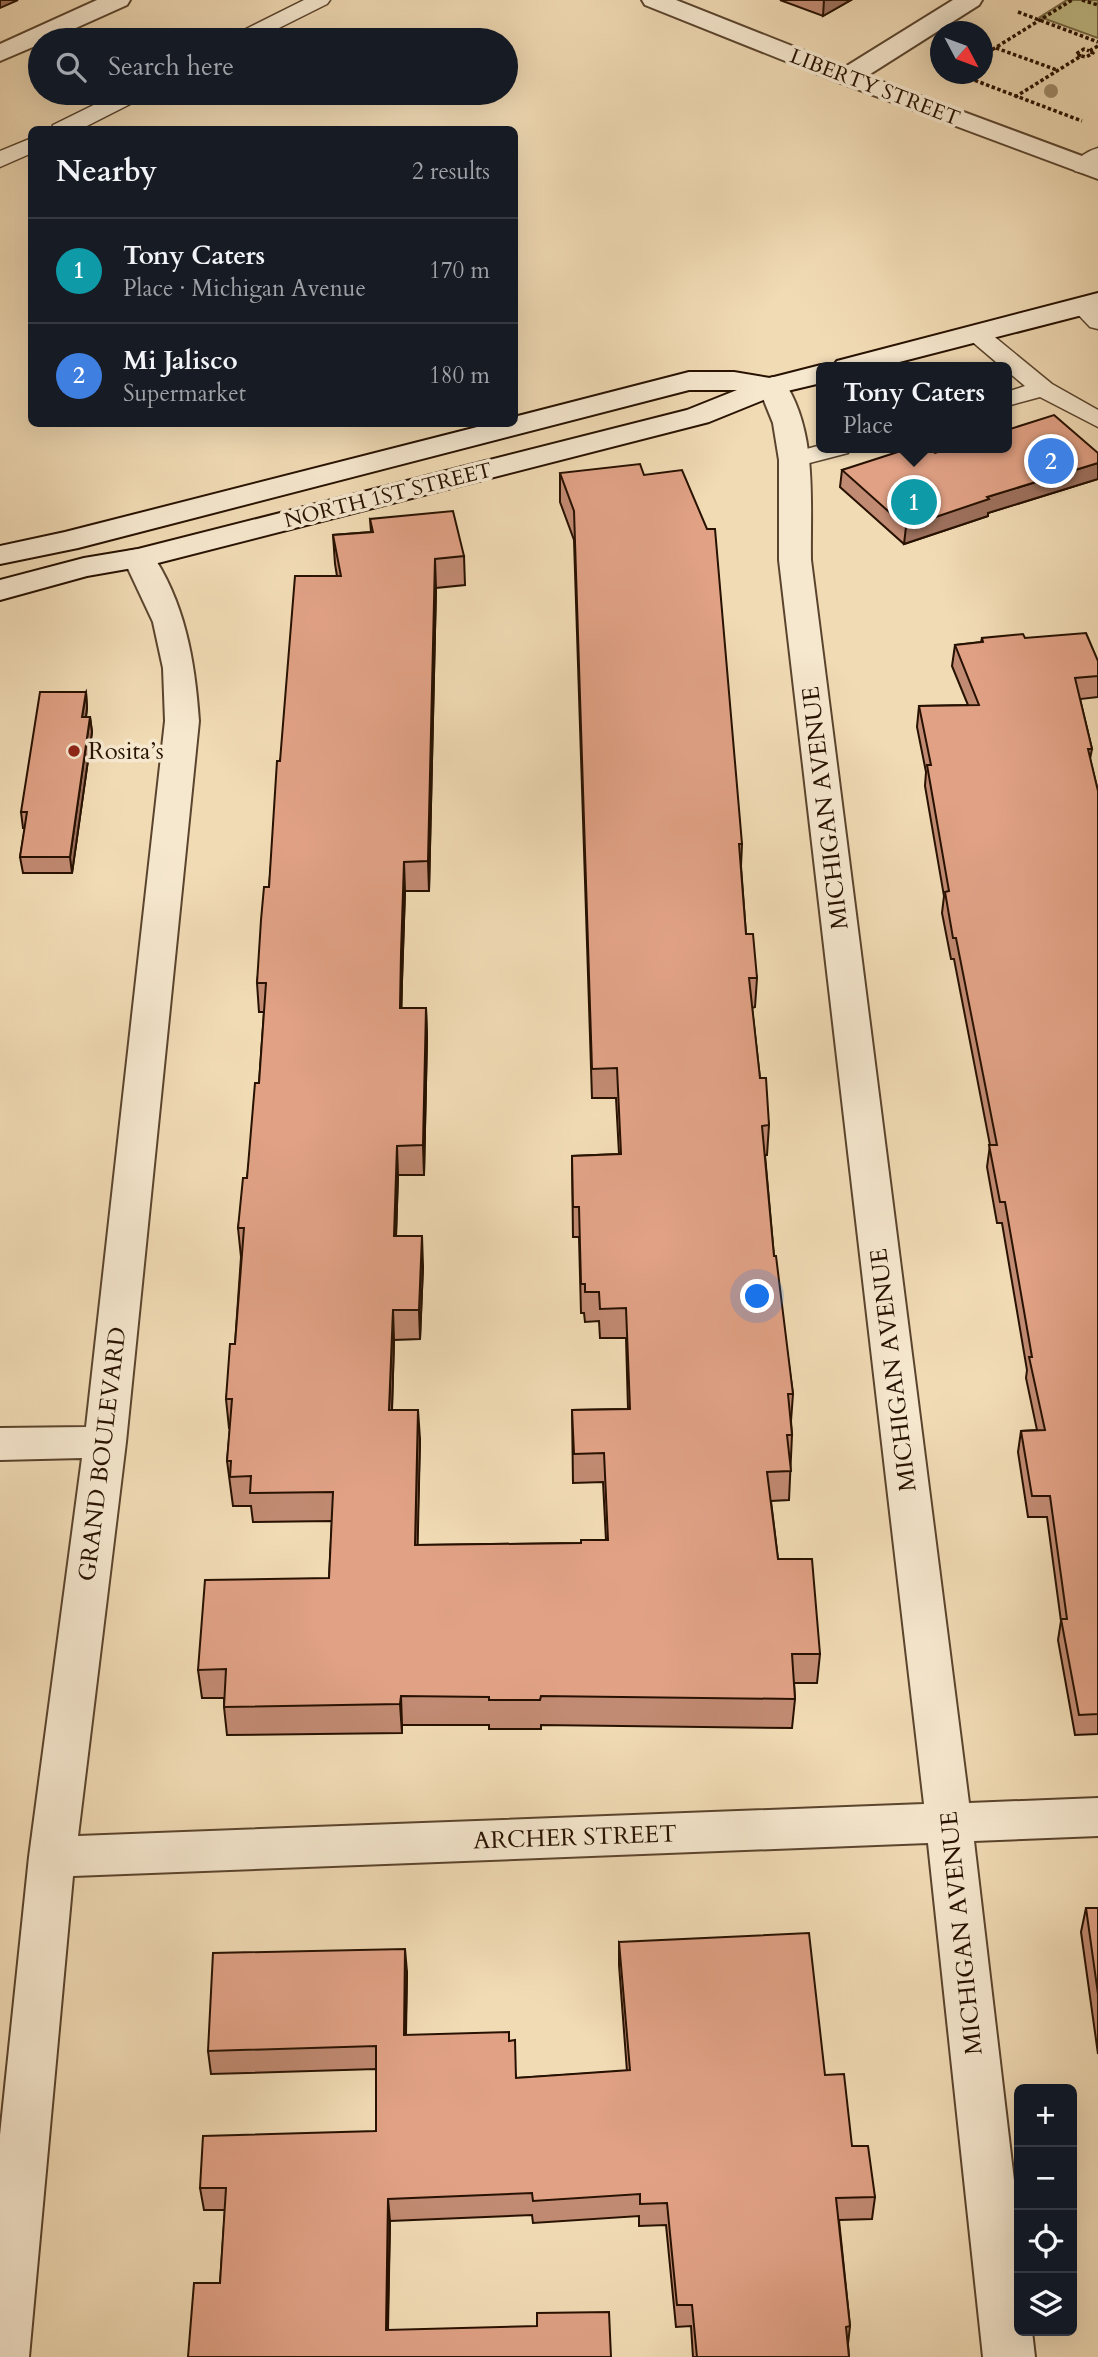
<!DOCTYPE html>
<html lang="en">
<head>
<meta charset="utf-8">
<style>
	body { margin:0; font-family:Cardo,serif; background:#20242c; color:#f1f3f6 }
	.controls { position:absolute; right:21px; bottom:21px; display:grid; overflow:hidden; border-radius:10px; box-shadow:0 7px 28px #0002 }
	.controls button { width:63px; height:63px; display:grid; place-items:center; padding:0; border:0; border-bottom:2px solid #363941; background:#171b24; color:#f1f3f6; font:35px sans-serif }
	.compass { position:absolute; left:930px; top:21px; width:63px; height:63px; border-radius:50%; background:#171b24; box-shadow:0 7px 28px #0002; rotate:131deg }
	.you { position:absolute; left:758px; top:1297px; width:24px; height:24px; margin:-18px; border:5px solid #fff; border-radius:50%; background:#1a73e8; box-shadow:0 0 0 10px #1a73e833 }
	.badge { display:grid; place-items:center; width:46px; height:46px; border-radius:50%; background:#b45309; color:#fff; font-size:23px; font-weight:700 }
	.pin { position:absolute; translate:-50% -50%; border:4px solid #fff; box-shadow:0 2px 7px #0006 }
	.popup { position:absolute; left:816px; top:362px; width:196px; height:91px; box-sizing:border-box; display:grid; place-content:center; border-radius:10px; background:#171b24; filter:drop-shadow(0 2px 5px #0005); font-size:23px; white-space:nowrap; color:#9ea1a6 }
	.popup b { font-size:26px; color:#f1f3f6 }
	.popup::after { content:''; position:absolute; left:50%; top:100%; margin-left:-14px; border:14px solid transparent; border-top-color:#171b24 }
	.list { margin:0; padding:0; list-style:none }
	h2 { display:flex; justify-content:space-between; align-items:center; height:91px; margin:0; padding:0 28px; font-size:30px }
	h2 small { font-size:23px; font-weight:400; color:#9ea1a6 }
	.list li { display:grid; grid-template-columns:46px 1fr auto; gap:21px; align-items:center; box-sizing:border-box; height:105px; padding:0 28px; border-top:2px solid #363941 }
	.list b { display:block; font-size:26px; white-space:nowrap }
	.list p { margin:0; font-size:23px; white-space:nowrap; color:#9ea1a6 }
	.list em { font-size:23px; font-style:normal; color:#9ea1a6 }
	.icon { flex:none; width:38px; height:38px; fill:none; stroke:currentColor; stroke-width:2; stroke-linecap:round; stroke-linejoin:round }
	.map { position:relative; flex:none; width:1098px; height:2357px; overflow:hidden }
	.search { position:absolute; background:#171b24; box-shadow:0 7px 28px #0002; left:28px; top:28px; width:490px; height:77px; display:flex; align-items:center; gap:18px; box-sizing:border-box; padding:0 24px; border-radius:38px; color:#9ea1a6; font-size:26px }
	.panel { position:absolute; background:#171b24; box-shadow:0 7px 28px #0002; left:28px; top:126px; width:490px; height:301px; border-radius:10px }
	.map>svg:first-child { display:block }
	.green { fill:#c2be88; stroke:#746844; stroke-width:2 }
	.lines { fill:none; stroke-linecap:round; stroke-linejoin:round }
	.service-casing { stroke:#5a442d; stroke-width:3 }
	.minor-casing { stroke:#5a442d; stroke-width:4 }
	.secondary-casing { stroke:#271100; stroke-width:4 }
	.path { stroke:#271100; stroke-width:3.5; stroke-dasharray:3.5 2.5; stroke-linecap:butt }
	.service { fill:#f6e8cf; fill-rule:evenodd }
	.minor { fill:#f6e8cf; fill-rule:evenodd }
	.secondary { fill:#f6e8cf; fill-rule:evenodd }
	.tree { fill:#a08d6c }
	.wall { fill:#c18a72; stroke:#271100; stroke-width:2 }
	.shaded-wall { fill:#9d715d; stroke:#271100; stroke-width:2 }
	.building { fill:#e0a185; stroke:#271100; stroke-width:2 }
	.poi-dot { fill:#8f2418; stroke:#f6e8cf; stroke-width:2.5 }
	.labels { text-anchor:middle; stroke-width:7; stroke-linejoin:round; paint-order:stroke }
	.far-street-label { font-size:21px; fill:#271100; stroke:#f6e8cf }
	.poi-label { font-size:24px; fill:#271100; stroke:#f6e8cf; text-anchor:start }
	.street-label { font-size:24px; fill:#271100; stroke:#f6e8cf }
</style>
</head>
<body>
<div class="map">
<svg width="1098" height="2357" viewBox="0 0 1098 2357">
	<rect width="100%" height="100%" fill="#f1dbb5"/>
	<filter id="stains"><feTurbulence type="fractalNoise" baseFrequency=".00286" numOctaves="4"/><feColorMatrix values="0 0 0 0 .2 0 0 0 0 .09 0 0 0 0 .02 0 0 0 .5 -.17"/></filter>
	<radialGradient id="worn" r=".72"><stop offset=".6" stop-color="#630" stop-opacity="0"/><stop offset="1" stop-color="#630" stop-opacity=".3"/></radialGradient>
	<path class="green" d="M1067 0H1098V38L1040 17Z"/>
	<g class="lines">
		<defs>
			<g id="service">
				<path d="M304 0H330L327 4 255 40H229L232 36Z"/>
				<path d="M118 93H145L142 98 79 130H51L53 125Z"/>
				<path d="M32 138V153L0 167V151Z"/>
				<path d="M1098 148V165L1083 173 1075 171 1072 166C1078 157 1088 151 1098 148Z"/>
				<path d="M1082 299 1090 301 1098 309V329L1090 327 1070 306 1074 301Z"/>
				<path d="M977 327 985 329 1052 384 1098 410V427L1040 397 1007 406V392L1025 386 1007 371V367H1002L969 339 965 334 969 329Z"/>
				<path d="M821 445V448H851L848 453 794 467 785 465 782 460 785 455Z"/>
			</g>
			<g id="minor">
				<path d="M97 0H130L127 5 49 40H40V44L0 61V44Z"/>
				<path d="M642 0H676L845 67 953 0H982L979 5 867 76 1098 162V179L838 82 645 5Z"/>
				<path d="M773 377 783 380C818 431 810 502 811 560L969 1803 1098 1798V1836L974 1841 1019 2223V2331H1032L1035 2357H983L928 1843 73 1876 29 2357H0V2135L29 1857 82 1458 0 1460V1428L86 1427 165 721 163 668 153 622 123 558 128 551 139 549 150 551C185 602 195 661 199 721L126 1442 78 1836 924 1804 779 560V460L773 423 758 386 763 380Z"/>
			</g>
			<g id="secondary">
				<path d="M1098 293V311L880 367H832L837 361Z"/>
				<path d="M821 365 829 367H821V383L783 392 709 422 150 565 87 576 0 600V580L84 558 138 549 687 410 737 390H689L78 548 0 564V546L65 532 489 424H514V417L689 372H734L770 378Z"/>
			</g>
		</defs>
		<use href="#service" class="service-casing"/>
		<use href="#minor" class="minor-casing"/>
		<use href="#secondary" class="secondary-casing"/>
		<g class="path">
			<path d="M1082 0 1098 5"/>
			<path d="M1018 12 1098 42"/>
			<path d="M996 48 1057 70"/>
			<path d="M982 56 1072 0"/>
			<path d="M1081 56 1076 54 1084 49 1089 51"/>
			<path d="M958 74 1082 121"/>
			<path d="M1015 97 1081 56 1086 57 1093 53 1089 51 1098 46"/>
		</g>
		<use href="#service" class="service"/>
		<use href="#minor" class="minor"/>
		<use href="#secondary" class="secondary"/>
	</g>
	<circle class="tree" cx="1051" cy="91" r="7"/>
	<g class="wall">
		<path d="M780 0H851L823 16Z"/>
		<path d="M935 453H1098V479L988 513V516L904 544 840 487 842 470Z"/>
		<path d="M560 473 742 844 741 866 746 934 757 978 755 1007 752 1008 760 1078 769 1125 767 1155H765L774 1256 793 1394 791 1421 792 1435 789 1500 771 1501 778 1559 820 1654 817 1683H794L795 1699 792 1728 541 1725V1729H489V1725H402V1733L227 1735 224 1707V1698H202L198 1670 329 1578 332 1521 253 1522 251 1506H233L227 1461 230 1428H229L226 1399 235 1344 241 1257 238 1228 247 1178 259 1083 264 1012H259L257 983 269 887 280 761 337 576 335 564 333 535 371 532 370 519 464 556 465 585 436 588 429 891H405L401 1008H426L427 1037 424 1175H398L396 1236 423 1266 420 1339 394 1340 392 1410 420 1439 417 1545 581 1543 606 1540 603 1482 573 1483 572 1410 628 1409 626 1338H600L599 1321 585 1322 584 1313H581L579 1237H573L572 1156 619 1154 616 1098H592L574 540 560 502Z"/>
		<path d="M982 638H1025L1098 661V697L1080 699 1092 749 1090 759 1098 791V1734L1075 1735 1058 1640 1061 1621 1047 1517H1028L1018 1452 1021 1431 1037 1430 1026 1378 1027 1370 1002 1223H997L987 1167 990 1145 954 959H951L942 913 944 896 925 786 926 772 917 727 919 706 968 705 952 666 955 645 981 642Z"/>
		<path d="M86 692 87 708 86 717H90L92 732 72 873H23L20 857 25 828H23L21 812Z"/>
		<path d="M1086 1908H1098V2054L1081 1932Z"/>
		<path d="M619 1942 825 2075 852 2146 875 2197 872 2219 839 2220 850 2326 848 2344 849 2357H693L691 2326 676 2327 666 2225 639 2226V2216L533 2223 532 2215 390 2221 388 2330 611 2357H188L220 2283 225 2210H204L200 2188 376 2131V2069L211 2074 208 2051 407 1972 406 2035 509 2041 516 2078 627 2071 619 1965Z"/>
	</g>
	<g class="shaded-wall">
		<path d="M0 0H18L0 8Z"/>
		<path d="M824 0H851L823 16Z"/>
		<path d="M1098 463V479L988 513V516L904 544 906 527 987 497Z"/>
		<path d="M435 559 436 588 429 891 428 861Z"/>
		<path d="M86 692 87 708 84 732 82 717Z"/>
		<path d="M90 717 92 732 72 873 70 857Z"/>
		<path d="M404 862 405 891 402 982 401 1038 400 1008 401 953Z"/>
		<path d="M426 1008 427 1037 424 1175 423 1145Z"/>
		<path d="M397 1146 398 1175 395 1266 394 1236Z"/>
		<path d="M422 1236 423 1266 420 1339 419 1310Z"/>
		<path d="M393 1310 394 1340 391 1440 389 1410Z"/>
		<path d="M418 1410 420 1439 417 1574 415 1545Z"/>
		<path d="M401 1696 402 1725V1733L400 1704Z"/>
		<path d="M405 1949 407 1972 405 2058 404 2035Z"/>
		<path d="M388 2199 390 2221 387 2351 386 2330Z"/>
	</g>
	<g class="building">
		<path d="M1054 415 1098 453V463L987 497 989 499 906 527 842 470 910 448H929L935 453 951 448H1007V430Z"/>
		<path d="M640 464 644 475 682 470 707 529H715L742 844H739L746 934H753L757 978H749L760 1078H766L769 1125 762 1126 774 1256H776L793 1394H788L792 1435H787L791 1471 767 1472 778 1559H812L820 1654H792L795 1699 541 1696 540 1700H489V1697L401 1696 400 1704 224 1707 226 1669 198 1670 205 1580 329 1578 333 1492 250 1493 251 1476 230 1477 231 1461H227L232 1399H226L230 1344H235L244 1228H238L243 1178H247L255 1083H259L266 983H257L261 920 264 887H269L277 761H280L295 576H341L333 535 373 532 370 519 453 511 464 556 435 559 428 861 404 862 401 953 400 1008H426L423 1145 397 1146 394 1236H422L419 1310H393L389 1410H418L415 1545 581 1543V1540H608L604 1453 574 1454 572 1410 630 1409 626 1308 600 1309 599 1292H585V1284H581L579 1207H573L572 1156 621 1154 617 1068 592 1069 574 511 560 473Z"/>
		<path d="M1086 633 1098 661V676L1075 678 1092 749H1088L1098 791V1714L1079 1715 1061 1619H1067L1050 1496H1032L1021 1431 1045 1430 1029 1357H1032L1005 1202H1000L989 1145H997L956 938H953L945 892 949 891 927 765H931L919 706 979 705 955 645 983 642 982 638 1023 634 1025 638Z"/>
		<path d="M40 692H86L82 717H90L70 857H20L27 812H21Z"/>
		<path d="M1086 1908H1098V1994Z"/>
		<path d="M809 1933 825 2075 844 2074 852 2146H868L875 2197 836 2198 850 2326 846 2327 849 2357H697L692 2305H677L667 2203 640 2204V2194L533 2201 532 2193 388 2199 386 2330 537 2326V2313L609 2312 611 2357H188L194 2283H220L226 2188H200L203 2136 376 2131V2046L208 2051 213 1953 405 1949 404 2035 509 2032V2041L515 2040 516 2078 630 2070 619 1942Z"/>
	</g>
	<circle class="poi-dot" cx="74" cy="751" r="7"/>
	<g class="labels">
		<g class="far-street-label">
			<text transform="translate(875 87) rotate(21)" y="7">LIBERTY STREET</text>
			<text transform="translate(388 495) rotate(-14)" y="7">NORTH 1ST STREET</text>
		</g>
		<g class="poi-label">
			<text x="88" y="759">Rosita’s</text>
		</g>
		<g class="street-label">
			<text transform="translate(825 808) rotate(-97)" y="8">MICHIGAN AVENUE</text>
			<text transform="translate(893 1370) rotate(-97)" y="8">MICHIGAN AVENUE</text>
			<text transform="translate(102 1454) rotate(-83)" y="8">GRAND BOULEVARD</text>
			<text transform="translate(575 1837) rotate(-2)" y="8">ARCHER STREET</text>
			<text transform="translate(961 1933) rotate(-96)" y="8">MICHIGAN AVENUE</text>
		</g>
	</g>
	<rect width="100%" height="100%" filter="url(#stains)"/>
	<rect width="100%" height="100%" fill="url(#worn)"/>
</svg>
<div class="controls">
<button>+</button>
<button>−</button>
<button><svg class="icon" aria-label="locate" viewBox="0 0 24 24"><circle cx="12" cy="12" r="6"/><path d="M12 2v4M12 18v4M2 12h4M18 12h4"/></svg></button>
<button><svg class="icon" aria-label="layers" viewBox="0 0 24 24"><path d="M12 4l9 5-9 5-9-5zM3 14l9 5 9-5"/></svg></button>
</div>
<svg class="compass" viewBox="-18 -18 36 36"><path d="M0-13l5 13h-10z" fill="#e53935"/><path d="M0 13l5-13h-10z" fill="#9ea1a6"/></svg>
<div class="you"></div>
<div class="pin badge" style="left:914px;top:502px;background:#0f9aa8">1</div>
<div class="popup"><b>Tony Caters</b>Place</div>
<div class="pin badge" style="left:1051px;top:461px;background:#3f7fe0">2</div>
<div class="search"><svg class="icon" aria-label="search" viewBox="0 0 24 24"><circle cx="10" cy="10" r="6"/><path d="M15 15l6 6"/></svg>Search here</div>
<section class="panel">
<h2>Nearby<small>2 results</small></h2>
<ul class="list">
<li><span class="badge" style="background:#0f9aa8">1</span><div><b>Tony Caters</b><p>Place · Michigan Avenue</p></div><em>170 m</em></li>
<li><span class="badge" style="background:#3f7fe0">2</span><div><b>Mi Jalisco</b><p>Supermarket</p></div><em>180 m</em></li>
</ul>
</section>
</div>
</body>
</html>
